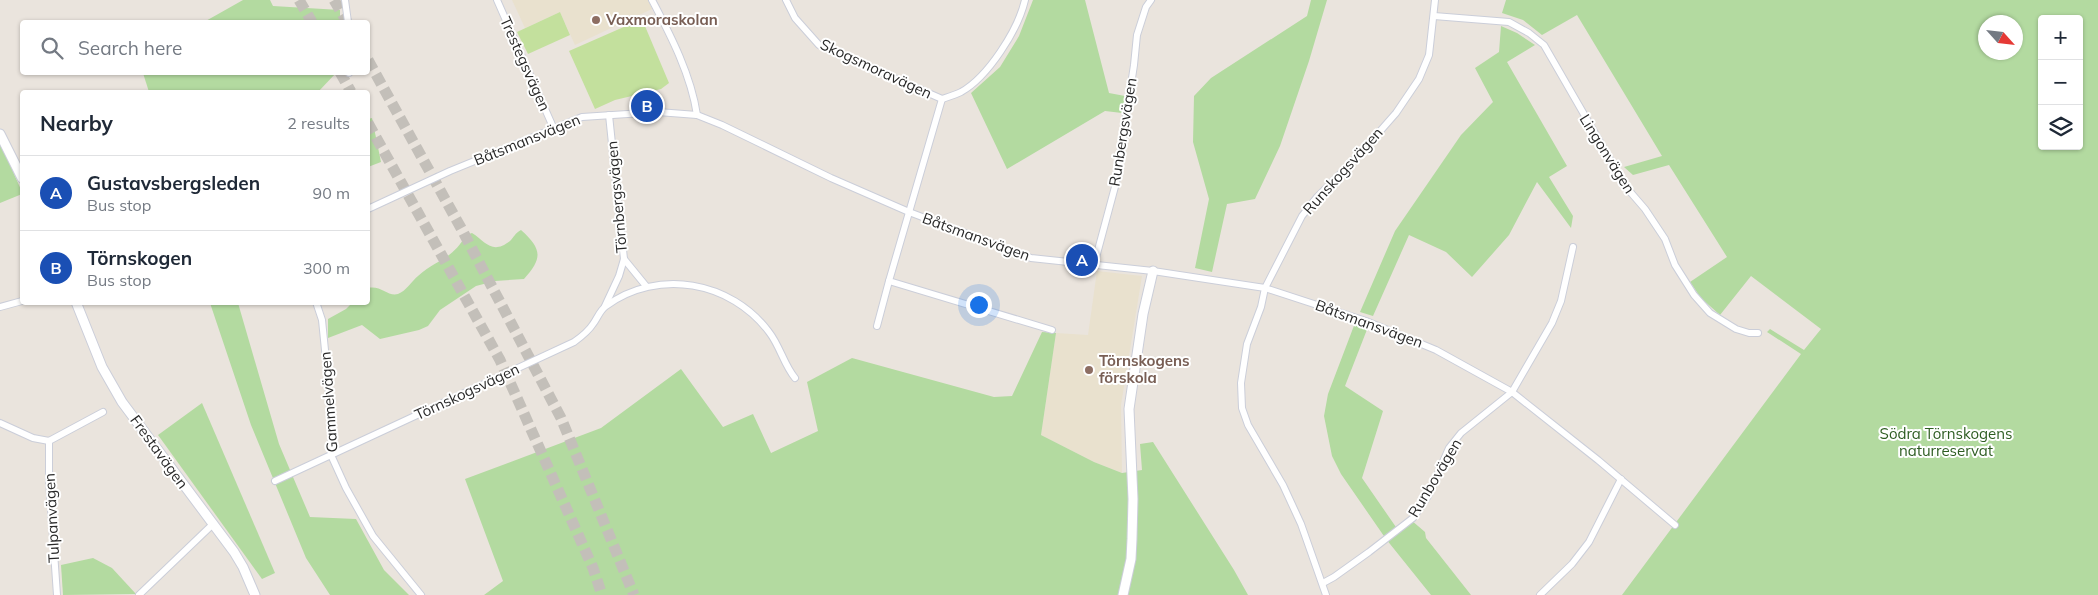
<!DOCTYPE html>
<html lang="en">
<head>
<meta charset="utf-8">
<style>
	body { margin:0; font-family:Mulish,sans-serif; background:#f2f2f3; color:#1f2937 }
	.controls { position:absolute; right:15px; top:15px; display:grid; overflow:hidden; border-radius:5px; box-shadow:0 1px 4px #0004 }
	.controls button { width:45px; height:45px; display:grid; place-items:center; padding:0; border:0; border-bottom:1px solid #e0e1e3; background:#fff; color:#1f2937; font:25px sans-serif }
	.compass { position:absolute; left:1978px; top:15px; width:45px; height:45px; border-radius:50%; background:#fff; box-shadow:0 1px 4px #0004; rotate:117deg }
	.you { position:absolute; left:978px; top:304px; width:18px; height:18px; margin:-12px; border:4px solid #fff; border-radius:50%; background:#1a73e8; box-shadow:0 0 0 8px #1a73e833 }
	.badge { display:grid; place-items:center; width:32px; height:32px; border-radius:50%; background:#1a73e8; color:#fff; font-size:16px; font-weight:700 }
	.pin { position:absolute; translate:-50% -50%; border:2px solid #fff; box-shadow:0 1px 5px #0006 }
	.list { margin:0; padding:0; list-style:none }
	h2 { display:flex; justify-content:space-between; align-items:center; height:65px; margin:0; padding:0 20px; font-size:21px }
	h2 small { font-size:16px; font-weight:400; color:#747a83 }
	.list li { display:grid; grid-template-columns:32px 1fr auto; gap:15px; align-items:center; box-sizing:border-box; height:75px; padding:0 20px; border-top:1px solid #e0e1e3 }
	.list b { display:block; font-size:19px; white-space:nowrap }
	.list p { margin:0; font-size:16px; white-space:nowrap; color:#747a83 }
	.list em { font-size:16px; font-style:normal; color:#747a83 }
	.icon { flex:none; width:28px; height:28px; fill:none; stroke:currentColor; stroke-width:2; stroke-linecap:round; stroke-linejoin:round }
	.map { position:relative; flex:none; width:2098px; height:595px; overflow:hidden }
	.search { position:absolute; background:#fff; box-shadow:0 1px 4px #0004; left:20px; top:20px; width:350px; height:55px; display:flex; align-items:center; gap:12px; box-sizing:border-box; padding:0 18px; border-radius:5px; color:#747a83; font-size:19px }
	.panel { position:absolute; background:#fff; box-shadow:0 1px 4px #0004; left:20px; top:90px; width:350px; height:215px; border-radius:5px }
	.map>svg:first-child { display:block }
	.education { fill:#e9e1ce }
	.green { fill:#b3daa0; fill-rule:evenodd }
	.pitch { fill:#c3e09d }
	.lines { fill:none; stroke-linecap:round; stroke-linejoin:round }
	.highway-tunnel { stroke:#c3bfb9; stroke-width:11; stroke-dasharray:11 5.5; stroke-linecap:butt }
	.street-casing { stroke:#cbced9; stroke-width:8 }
	.secondary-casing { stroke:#cbced9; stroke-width:11 }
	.street { stroke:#fff; stroke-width:6 }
	.secondary { stroke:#fff; stroke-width:9 }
	.education-dot { fill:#8d6e63; stroke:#fff; stroke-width:2 }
	.labels { text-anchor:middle; stroke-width:4; stroke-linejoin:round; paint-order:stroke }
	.education-label { font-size:15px; font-weight:bold; fill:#785e54; stroke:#fff; text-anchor:start }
	.street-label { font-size:15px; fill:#292929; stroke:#fff }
	.park-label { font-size:15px; fill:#2e5d22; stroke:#fff }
</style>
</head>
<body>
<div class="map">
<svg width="2098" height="595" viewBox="0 0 2098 595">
	<rect width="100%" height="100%" fill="#eae4dd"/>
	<g class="education">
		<path d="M512 0H648L652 9 575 45 560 12 525 28Z"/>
		<path d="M1097 271 1142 276 1121 405 1122 473 1094 462 1041 435 1056 333 1088 335Z"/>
	</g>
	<g class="green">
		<path d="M243 0H270L273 6 340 10V22H204Z"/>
		<path d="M1033 0H1085L1109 93 1125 96 1122 113 1105 111 1007 169 971 93 1000 67 1019 36Z"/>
		<path d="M1311 0H1327L1309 61 1280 146 1255 199 1227 204 1212 272 1195 268 1209 199 1193 142 1194 96 1211 78 1307 16Z"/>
		<path d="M1506 0H2098V595H1622L1801 354 1767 332 1770 329 1804 350 1821 329 1751 276 1720 315 1701 298 1690 282 1727 257 1669 165 1633 175 1624 167 1662 156 1577 15 1542 35 1523 20 1502 13ZM2042 19H2079V146H2042ZM1986 22H2016V52H1986Z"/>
		<path d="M1501 26 1517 33 1535 45 1507 62 1567 166 1549 177 1573 216 1571 228 1537 182 1509 235 1472 277 1446 252 1409 235 1373 316 1360 312 1395 231 1461 135 1493 102 1475 68 1499 52Z"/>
		<path d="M143 73V72L336 73 318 92H149Z"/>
		<path d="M372 118 381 162 368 167V119Z"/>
		<path d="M0 142 22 192V194L0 203Z"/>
		<path d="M521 230C542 249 543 258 524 279L495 281 476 286 440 310 428 326 419 330 380 339 362 325 328 338V319L346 309 352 303 368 302V288C381 285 388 297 398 294 406 291 412 281 418 276 437 259 452 260 466 235L472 233C486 242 492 255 510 241 514 237 515 233 521 230Z"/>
		<path d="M210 303H238L279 444 310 517 356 519 384 570 409 595H330L306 558 251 425Z"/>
		<path d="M1355 323 1368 327 1345 386 1383 411 1362 478 1398 530 1411 520 1425 532 1426 538 1471 595H1431L1386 539 1341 474 1332 456 1324 416 1328 394Z"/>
		<path d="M1042 332 1056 333 1041 435 1094 462 1122 473 1142 470 1140 444 1153 442 1234 570 1248 595H484L503 581 465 479 601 428 681 369 723 427 753 414 771 453 818 431 807 382 852 358 994 397 1012 396Z"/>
		<path d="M202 403 275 573 262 579 158 435Z"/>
		<path d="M93 558 112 568 136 594 63 595 61 565Z"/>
	</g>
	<g class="pitch">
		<path d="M560 12 570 35 528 54 517 32Z"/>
		<path d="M642 19 669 83 661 89 615 100 595 109 569 51Z"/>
	</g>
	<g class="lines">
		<g class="highway-tunnel">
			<path d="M299 0 312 22"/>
			<path d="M334 0 347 22"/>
			<path d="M368 60 461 228 561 418 634 595"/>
			<path d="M340 72 351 92"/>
			<path d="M368 123 500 360 593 568 602 595"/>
		</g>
		<defs>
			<g id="street">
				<path d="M345 0 348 22"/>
				<path d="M497 0 553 127"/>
				<path d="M652 0C671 36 691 75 697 115"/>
				<path d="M786 0 795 18 819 45 942 99C948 97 955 95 961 92 988 77 1018 30 1025 0"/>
				<path d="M1434 16 1509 22 1529 33 1544 45 1626 187 1645 209 1665 239 1675 265 1694 295 1710 313 1736 329 1749 333H1758"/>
				<path d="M349 72V73"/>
				<path d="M942 99 889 281 1052 330"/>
				<path d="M368 209 450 171 582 117 658 112 697 115 722 125 831 178 909 212 1031 258 1153 271 1265 288 1366 321 1436 350 1512 392 1598 460 1675 525"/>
				<path d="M624 259 646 286"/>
				<path d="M1094 265 1116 183 1134 65 1137 35 1146 7 1151 0"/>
				<path d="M316 302 322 320 325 350 332 424 331 455 346 488 373 536 421 595"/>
				<path d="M605 306 619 276 624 259 609 115"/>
				<path d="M0 307 22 301"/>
				<path d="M877 326 889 281"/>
				<path d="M0 423 33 438 49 441 103 412"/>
				<path d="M49 441V480L57 595"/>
				<path d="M275 481 574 342C581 337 588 332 593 324 597 319 600 310 606 306 658 268 731 281 769 332 780 346 784 365 795 378"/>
				<path d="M1323 583 1334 577 1369 552 1413 518 1428 496 1449 448 1461 433 1512 392 1552 323 1561 301 1573 247"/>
				<path d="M139 595 212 525"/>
				<path d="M1326 595 1301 524 1283 485 1248 425 1242 408 1241 383 1247 344 1261 307 1265 288 1302 216 1317 197 1360 154 1396 113 1419 79 1429 55 1435 0"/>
				<path d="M1540 595 1572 564 1589 542 1621 479"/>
			</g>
			<g id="secondary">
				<path d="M0 134 22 178"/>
				<path d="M76 302 102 367 122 402 234 552 243 567 255 595"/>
				<path d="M1123 595 1131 559 1132 539 1133 499 1129 409 1143 314 1153 271"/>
			</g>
		</defs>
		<use href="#street" class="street-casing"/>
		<use href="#secondary" class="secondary-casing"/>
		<use href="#street" class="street"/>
		<use href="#secondary" class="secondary"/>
	</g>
	<g class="education-dot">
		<circle cx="596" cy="20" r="5"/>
		<circle cx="1089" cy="370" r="5"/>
	</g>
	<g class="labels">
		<g class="education-label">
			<text x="606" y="25">Vaxmoraskolan</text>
			<text x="1099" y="366">Törnskogens<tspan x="1099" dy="17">förskola</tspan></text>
		</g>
		<g class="street-label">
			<text transform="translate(525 64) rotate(66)" y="5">Trestegsvägen</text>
			<text transform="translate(876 69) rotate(25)" y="5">Skogsmoravägen</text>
			<text transform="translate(1123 132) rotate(-81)" y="5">Runbergsvägen</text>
			<text transform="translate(527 140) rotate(-22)" y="5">Båtsmansvägen</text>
			<text transform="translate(1607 154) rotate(58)" y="5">Lingonvägen</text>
			<text transform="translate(1343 171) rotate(-48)" y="5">Runskogsvägen</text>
			<text transform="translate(617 197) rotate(-95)" y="5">Törnbergsvägen</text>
			<text transform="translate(976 237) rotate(20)" y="5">Båtsmansvägen</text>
			<text transform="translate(1369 324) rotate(20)" y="5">Båtsmansvägen</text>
			<text transform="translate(467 392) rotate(-25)" y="5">Törnskogsvägen</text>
			<text transform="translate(329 402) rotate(-94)" y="5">Gammelvägen</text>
			<text transform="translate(159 452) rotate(54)" y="5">Frestavägen</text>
			<text transform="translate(1435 478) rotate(-59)" y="5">Runbovägen</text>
			<text transform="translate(52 518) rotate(-93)" y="5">Tulpanvägen</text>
		</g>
		<g class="park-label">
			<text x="1946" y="439">Södra Törnskogens<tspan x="1946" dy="17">naturreservat</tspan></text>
		</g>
	</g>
</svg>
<div class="controls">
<button>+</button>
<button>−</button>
<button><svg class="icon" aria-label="layers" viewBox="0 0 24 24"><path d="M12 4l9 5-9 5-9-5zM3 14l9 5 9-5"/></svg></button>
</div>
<svg class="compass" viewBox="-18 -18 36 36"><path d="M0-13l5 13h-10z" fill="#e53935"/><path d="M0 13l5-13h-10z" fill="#747a83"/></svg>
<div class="you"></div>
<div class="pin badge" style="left:1082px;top:260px;background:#1a4fb4">A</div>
<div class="pin badge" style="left:647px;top:106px;background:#1a4fb4">B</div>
<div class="search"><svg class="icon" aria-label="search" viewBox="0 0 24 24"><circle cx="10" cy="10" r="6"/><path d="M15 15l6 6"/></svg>Search here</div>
<section class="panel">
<h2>Nearby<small>2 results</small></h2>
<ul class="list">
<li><span class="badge" style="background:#1a4fb4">A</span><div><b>Gustavsbergsleden</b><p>Bus stop</p></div><em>90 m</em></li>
<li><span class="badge" style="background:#1a4fb4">B</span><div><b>Törnskogen</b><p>Bus stop</p></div><em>300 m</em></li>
</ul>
</section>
</div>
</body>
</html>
